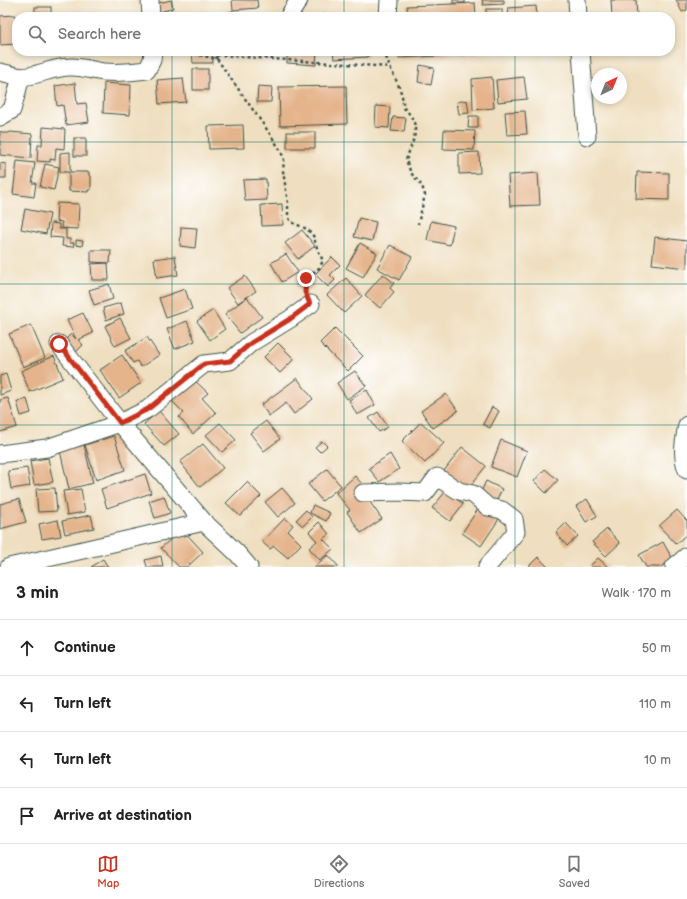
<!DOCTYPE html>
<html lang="en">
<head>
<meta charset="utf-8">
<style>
	body { margin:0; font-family:"Balsamiq Sans",sans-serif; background:#f6f6f6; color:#222 }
	.compass { position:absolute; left:591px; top:68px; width:36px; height:36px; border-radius:50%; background:#fff; box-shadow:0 2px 6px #0003; rotate:43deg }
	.stop { position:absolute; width:12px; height:12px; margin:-9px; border:3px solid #c8321e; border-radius:50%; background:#fff }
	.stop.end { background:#c8321e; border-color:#fff; box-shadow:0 1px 4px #0008 }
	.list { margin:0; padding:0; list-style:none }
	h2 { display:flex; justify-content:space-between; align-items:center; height:52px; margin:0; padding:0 16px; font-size:17px }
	h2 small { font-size:13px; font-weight:400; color:#767676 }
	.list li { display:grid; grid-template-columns:26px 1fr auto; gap:12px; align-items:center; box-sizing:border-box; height:56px; padding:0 16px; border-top:1px solid #e0e0e0 }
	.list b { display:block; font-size:15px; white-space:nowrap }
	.list em { font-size:13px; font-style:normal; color:#767676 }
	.icon { flex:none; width:22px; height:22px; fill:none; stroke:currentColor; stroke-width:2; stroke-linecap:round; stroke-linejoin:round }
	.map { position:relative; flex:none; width:687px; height:567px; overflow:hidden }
	.search { position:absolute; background:#fff; box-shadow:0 2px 6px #0003; left:12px; right:12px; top:12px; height:44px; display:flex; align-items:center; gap:10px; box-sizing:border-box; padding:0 14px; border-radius:16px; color:#767676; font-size:15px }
	.sheet { height:276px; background:#fff }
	nav { display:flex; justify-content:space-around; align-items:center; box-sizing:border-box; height:56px; border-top:1px solid #e0e0e0; background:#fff; font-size:11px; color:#767676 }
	nav a { display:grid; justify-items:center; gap:2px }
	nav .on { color:#c8321e }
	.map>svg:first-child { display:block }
	.building { fill:#e5b48b }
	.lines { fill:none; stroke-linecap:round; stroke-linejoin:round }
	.minor-casing { stroke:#3e5549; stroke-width:19 }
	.path { stroke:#3e5549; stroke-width:2.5; stroke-dasharray:3 3; stroke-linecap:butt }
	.minor { stroke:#fff; stroke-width:17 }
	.route { stroke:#c8321e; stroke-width:5 }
	.grid { fill:none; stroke:#0f766e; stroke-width:1; stroke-opacity:0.55 }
</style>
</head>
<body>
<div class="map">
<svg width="687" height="567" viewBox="0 0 687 567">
	<rect width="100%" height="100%" fill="#fff"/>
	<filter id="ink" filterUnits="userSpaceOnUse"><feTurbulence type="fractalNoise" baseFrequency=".025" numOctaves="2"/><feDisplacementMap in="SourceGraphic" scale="8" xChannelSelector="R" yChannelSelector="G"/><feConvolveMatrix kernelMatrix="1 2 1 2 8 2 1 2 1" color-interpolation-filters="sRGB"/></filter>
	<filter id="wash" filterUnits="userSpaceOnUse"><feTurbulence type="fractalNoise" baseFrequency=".012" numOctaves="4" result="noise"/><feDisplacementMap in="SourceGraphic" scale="16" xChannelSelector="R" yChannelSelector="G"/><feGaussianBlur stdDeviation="0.9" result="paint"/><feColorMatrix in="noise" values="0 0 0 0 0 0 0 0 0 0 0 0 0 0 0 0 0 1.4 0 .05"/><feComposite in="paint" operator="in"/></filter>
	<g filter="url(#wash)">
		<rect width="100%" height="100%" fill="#efdfc0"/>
		<g id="blocks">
			<g class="building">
				<path d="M171 0 173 8 157 13 154 4Z"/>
				<path d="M232 0H257L258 8 233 10Z"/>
				<rect x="453" y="0" width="12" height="3"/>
				<path d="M482 0H504V4L483 5Z"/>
				<path d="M611 0H636L637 17H612Z"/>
				<path d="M676 0H687V10L682 12Z"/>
				<path d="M475 3 476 17H408L407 6Z"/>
				<path d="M536 6 537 17H509L508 8Z"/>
				<rect x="35" y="7" width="16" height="10"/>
				<rect x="486" y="9" width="16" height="8"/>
				<path d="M233 11 234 17H211V16Z"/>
				<rect x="163" y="12" width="16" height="5"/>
				<path d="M323 14 345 16V17H323Z"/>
				<path d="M15 15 17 44 0 45V16Z"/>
				<path d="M159 51H179V52L159 54Z"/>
				<path d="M192 51H212L213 63H193Z"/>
				<path d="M287 51H317L316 65 287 63Z"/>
				<path d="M333 51H367L368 57 334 59Z"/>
				<path d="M398 51H478V54L399 58Z"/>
				<path d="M420 65 434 68 431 85 418 82Z"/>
				<rect x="193" y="69" width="15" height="21"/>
				<path d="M492 77 494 108 473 110 472 79Z"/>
				<path d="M524 77 527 99 498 102 496 80Z"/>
				<path d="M183 78 186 102 159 104 157 80Z"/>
				<path d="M75 83 77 104 86 103 89 122 66 125 63 105 57 106 55 86Z"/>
				<path d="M104 83 131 85 130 115 103 113Z"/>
				<path d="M258 86 272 87 271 102H257Z"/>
				<path d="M346 86 347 124 280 126 279 87Z"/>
				<path d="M467 100 469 113 459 114 457 102Z"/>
				<path d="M376 106 390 107 389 128 375 127Z"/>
				<path d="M525 111 527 134 507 135 505 112Z"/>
				<path d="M469 116H478V128H468Z"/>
				<path d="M393 117 406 118 404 132 391 131Z"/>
				<path d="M243 125 244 148 209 149 208 126Z"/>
				<path d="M43 127 65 129 64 149 56 148 55 160 50 159V162L37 161 38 145H42Z"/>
				<path d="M444 130 475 131 474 150 443 149Z"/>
				<path d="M1 131 3 133H9L10 132 32 134 31 158 0 155V132Z"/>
				<rect x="287" y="132" width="28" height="16"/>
				<rect x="74" y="138" width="12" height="18"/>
				<path d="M70 152V172H89V176H91V190H88V192L69 191V172H60V153Z"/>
				<path d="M479 152 480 173 459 174V153Z"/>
				<path d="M17 161 35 163 32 183H36L34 197 13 194Z"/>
				<path d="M0 163 6 164V178H0Z"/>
				<path d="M45 164 59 167 54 190 40 187Z"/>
				<path d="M637 172 669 173V200L636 199Z"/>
				<path d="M538 173 540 205 510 206 508 175Z"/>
				<path d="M266 179 267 200 245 201 243 180Z"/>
				<path d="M57 203 79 204 78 229 61 228 62 222 56 221Z"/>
				<path d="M282 204 283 225 262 226 261 205Z"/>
				<path d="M25 209 50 214 46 234 21 229Z"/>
				<path d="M359 218 376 222 372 241 354 237Z"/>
				<path d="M431 221 454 226 450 245 427 240Z"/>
				<path d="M51 223 59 224V229H66V239H70V243H74L73 247 62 246 63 238 50 237Z"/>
				<path d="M181 227 197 228 195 248 180 246Z"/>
				<path d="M302 230 315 246 298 259 285 243Z"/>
				<path d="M655 237 687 241V268L652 264Z"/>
				<path d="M76 240 83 241 82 246 76 245Z"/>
				<path d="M360 243 377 253 363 277 346 268Z"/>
				<path d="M390 245 412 257 399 280 377 268Z"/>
				<path d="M91 250H111L110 263 91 262Z"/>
				<path d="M286 254 298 272 282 282 271 263Z"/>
				<path d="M175 256 178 275 157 278 154 259Z"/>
				<path d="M332 257 340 265 330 275 335 280 328 287 315 274Z"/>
				<path d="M108 263 109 280H92L91 264Z"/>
				<path d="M383 274 394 283 390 288 394 292 380 308 365 295Z"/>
				<path d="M245 276 256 291 238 303 227 288Z"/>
				<path d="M346 278 362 296 344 313 327 295Z"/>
				<path d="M109 284 113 299 94 305 89 290Z"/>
				<path d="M185 289 192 309 166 318 159 298Z"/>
				<path d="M247 297 262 317 240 333 225 314Z"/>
				<path d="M121 303 124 314 106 320 103 308Z"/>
				<path d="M213 310 225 329 210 340 197 321Z"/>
				<path d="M83 313 93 333 78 340 83 345 72 356 60 345 71 334 76 339 67 320Z"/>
				<path d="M120 318 131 338 115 346 105 326Z"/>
				<path d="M187 321 195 341 175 349 167 329Z"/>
				<path d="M31 325 45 358 23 367 9 334Z"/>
				<path d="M335 328 363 356 348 371 320 343Z"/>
				<path d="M147 337 159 355 141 367 137 361 133 363 125 351Z"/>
				<path d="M278 343 294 359 280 373 264 357Z"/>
				<path d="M122 355 141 383 119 398 100 370Z"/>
				<path d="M54 356 63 378 30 392 21 371Z"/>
				<path d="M355 371 366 386 347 399 337 383Z"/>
				<path d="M6 374 11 391 0 395V376Z"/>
				<path d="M191 377 208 393 202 398 216 413 193 434 179 417 184 413 170 399Z"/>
				<path d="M297 378 313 399 294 414 286 403 269 416 261 405Z"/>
				<path d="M367 390 375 405 357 415 349 400Z"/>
				<path d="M446 394 458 411 433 428 421 411Z"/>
				<path d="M8 398 17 427 0 432V400Z"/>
				<path d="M27 399 31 413 21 416 17 402Z"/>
				<path d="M492 407 499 411 490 428 483 424Z"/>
				<path d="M159 411 179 434 164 446 144 424Z"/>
				<path d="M378 412 388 427 379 432 369 418Z"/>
				<path d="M266 421 280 439 264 451 250 433Z"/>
				<path d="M421 422 444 443 425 463 402 441Z"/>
				<path d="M220 423 236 440 222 452 206 435Z"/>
				<path d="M114 436 125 470 96 480 85 445Z"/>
				<path d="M501 440 527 451 517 477 491 467Z"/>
				<path d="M322 441 327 446 320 452 315 447Z"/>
				<path d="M203 444 223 468 200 487 180 462Z"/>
				<path d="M84 445 93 483 69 489 60 451Z"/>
				<path d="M462 447 486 466 467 490 444 471Z"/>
				<path d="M390 454 399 469 379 482 369 468Z"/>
				<path d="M48 458 53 482 34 485 30 461Z"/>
				<path d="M27 468 30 486 11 489 8 471Z"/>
				<path d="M327 469 341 486 322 501 308 484Z"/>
				<path d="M545 469 558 480 546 493 534 481Z"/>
				<path d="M145 474 151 493 107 508 101 489Z"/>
				<path d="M355 476 371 494 367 498 382 519 361 533 347 512 350 510 336 493Z"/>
				<path d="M486 481 502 489 496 502 480 494Z"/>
				<path d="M247 482 261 496 240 516 226 503Z"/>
				<path d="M55 488 57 511 38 512 36 489Z"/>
				<path d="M282 488 295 503 278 517 265 502Z"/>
				<path d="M81 489 85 512 67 515 63 491Z"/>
				<path d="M446 491 463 504 450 521 432 508Z"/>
				<path d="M164 496 170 513 155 518 149 501Z"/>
				<path d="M19 499 26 522 0 529V504Z"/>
				<path d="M587 499 597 516 586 522 576 506Z"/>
				<path d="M482 503 501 516 481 546 462 533Z"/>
				<path d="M313 505 330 513 326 521 310 513Z"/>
				<path d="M306 510 312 517 303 526 296 520Z"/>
				<path d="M677 510 687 521V534L676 544 659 526Z"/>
				<path d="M91 515 94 528 65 534 62 521Z"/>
				<path d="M285 518 293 525 288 531 301 544 288 558 274 546 270 549 262 542Z"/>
				<path d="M58 520 61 536 42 539 39 524Z"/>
				<path d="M319 522 329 534 323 539 333 549 320 560 309 548 317 541 309 532Z"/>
				<path d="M566 523 578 536 567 546 556 533Z"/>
				<path d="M182 529 203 552 187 567H179L161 548Z"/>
				<path d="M607 529 620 543 606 556 592 542Z"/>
				<path d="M663 542 673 560 660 567H646L639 555Z"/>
				<path d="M328 555 339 567H314Z"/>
				<path d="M161 556 163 567H147L145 560Z"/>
				<path d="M538 557 548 567H528Z"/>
				<path d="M598 558 608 567H591L590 566Z"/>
				<path d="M103 559 108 567H91Z"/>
			</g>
		</g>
	</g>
	<g filter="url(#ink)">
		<use href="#blocks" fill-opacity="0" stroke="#3e5549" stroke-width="1"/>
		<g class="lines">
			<defs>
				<g id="minor">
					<path d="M150 0 151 17"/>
					<path d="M577 0 578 17"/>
					<path d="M290 14 299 0"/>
					<path d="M388 17 389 0"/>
					<path d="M581 51 587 136"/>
					<path d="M0 72 21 77"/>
					<path d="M0 117 12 110 21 77C38 76 53 67 70 67 81 66 93 71 104 72 118 73 133 72 147 70L152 60 153 51"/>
					<path d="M59 344 120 423 204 522 237 553 249 567"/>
					<path d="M687 425C684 441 681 455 687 470"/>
					<path d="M0 454 47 448 120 423 148 409 204 364 230 361 251 343 290 319 311 304"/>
					<path d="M363 493 398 492 425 493 437 477 459 491 473 494 488 507 502 510 514 519 516 532 487 567"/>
					<path d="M9 567 204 522"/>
					<path d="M674 567 687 556"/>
				</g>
			</defs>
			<use href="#minor" class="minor-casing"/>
			<g class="path">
				<path d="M182 51 217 59 215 55 390 67"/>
				<path d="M385 51C386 56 387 62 390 67 395 79 404 93 403 107 423 126 414 137 406 160L411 173 422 186 425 195 418 224"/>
				<path d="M217 59 268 131 281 151 284 160 283 171 288 203V216L291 222 307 229 315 238V243L323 261 319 268 306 278 305 290"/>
			</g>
			<use href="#minor" class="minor"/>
		</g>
	</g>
	<g class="lines" filter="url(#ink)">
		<path class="route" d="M59 344 120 423 148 409 204 364 230 361 251 343 290 319 310 304 305 292 306 278"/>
	</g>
	<path class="grid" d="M172 0V17M344 0V17M515 0V17M172 51V567M344 51V567M515 51V567M0 142H687M0 284H687M0 425H687"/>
</svg>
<svg class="compass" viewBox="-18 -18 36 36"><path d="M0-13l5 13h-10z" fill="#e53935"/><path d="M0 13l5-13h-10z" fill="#767676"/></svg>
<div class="stop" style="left:59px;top:344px"></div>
<div class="stop end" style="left:306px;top:278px"></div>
<div class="search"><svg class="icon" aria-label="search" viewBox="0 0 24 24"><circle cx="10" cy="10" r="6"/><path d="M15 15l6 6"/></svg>Search here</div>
</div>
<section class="sheet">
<h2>3 min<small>Walk · 170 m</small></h2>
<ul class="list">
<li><svg class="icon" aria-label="ahead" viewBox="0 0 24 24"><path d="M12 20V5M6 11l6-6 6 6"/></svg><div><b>Continue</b></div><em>50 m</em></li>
<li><svg class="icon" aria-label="left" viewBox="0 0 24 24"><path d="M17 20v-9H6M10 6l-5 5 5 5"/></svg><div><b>Turn left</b></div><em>110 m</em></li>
<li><svg class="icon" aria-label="left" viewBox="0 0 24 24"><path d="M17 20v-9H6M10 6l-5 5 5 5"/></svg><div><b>Turn left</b></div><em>10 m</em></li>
<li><svg class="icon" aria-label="arrive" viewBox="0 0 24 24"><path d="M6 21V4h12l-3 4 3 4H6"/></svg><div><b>Arrive at destination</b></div></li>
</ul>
</section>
<nav>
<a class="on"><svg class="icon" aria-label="map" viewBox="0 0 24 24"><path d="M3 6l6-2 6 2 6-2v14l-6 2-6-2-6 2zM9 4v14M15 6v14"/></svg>Map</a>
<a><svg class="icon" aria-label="directions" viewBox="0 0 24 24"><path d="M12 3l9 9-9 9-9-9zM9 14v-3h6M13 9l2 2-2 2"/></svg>Directions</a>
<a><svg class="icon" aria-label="saved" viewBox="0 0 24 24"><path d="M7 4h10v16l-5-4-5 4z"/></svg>Saved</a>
</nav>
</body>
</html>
